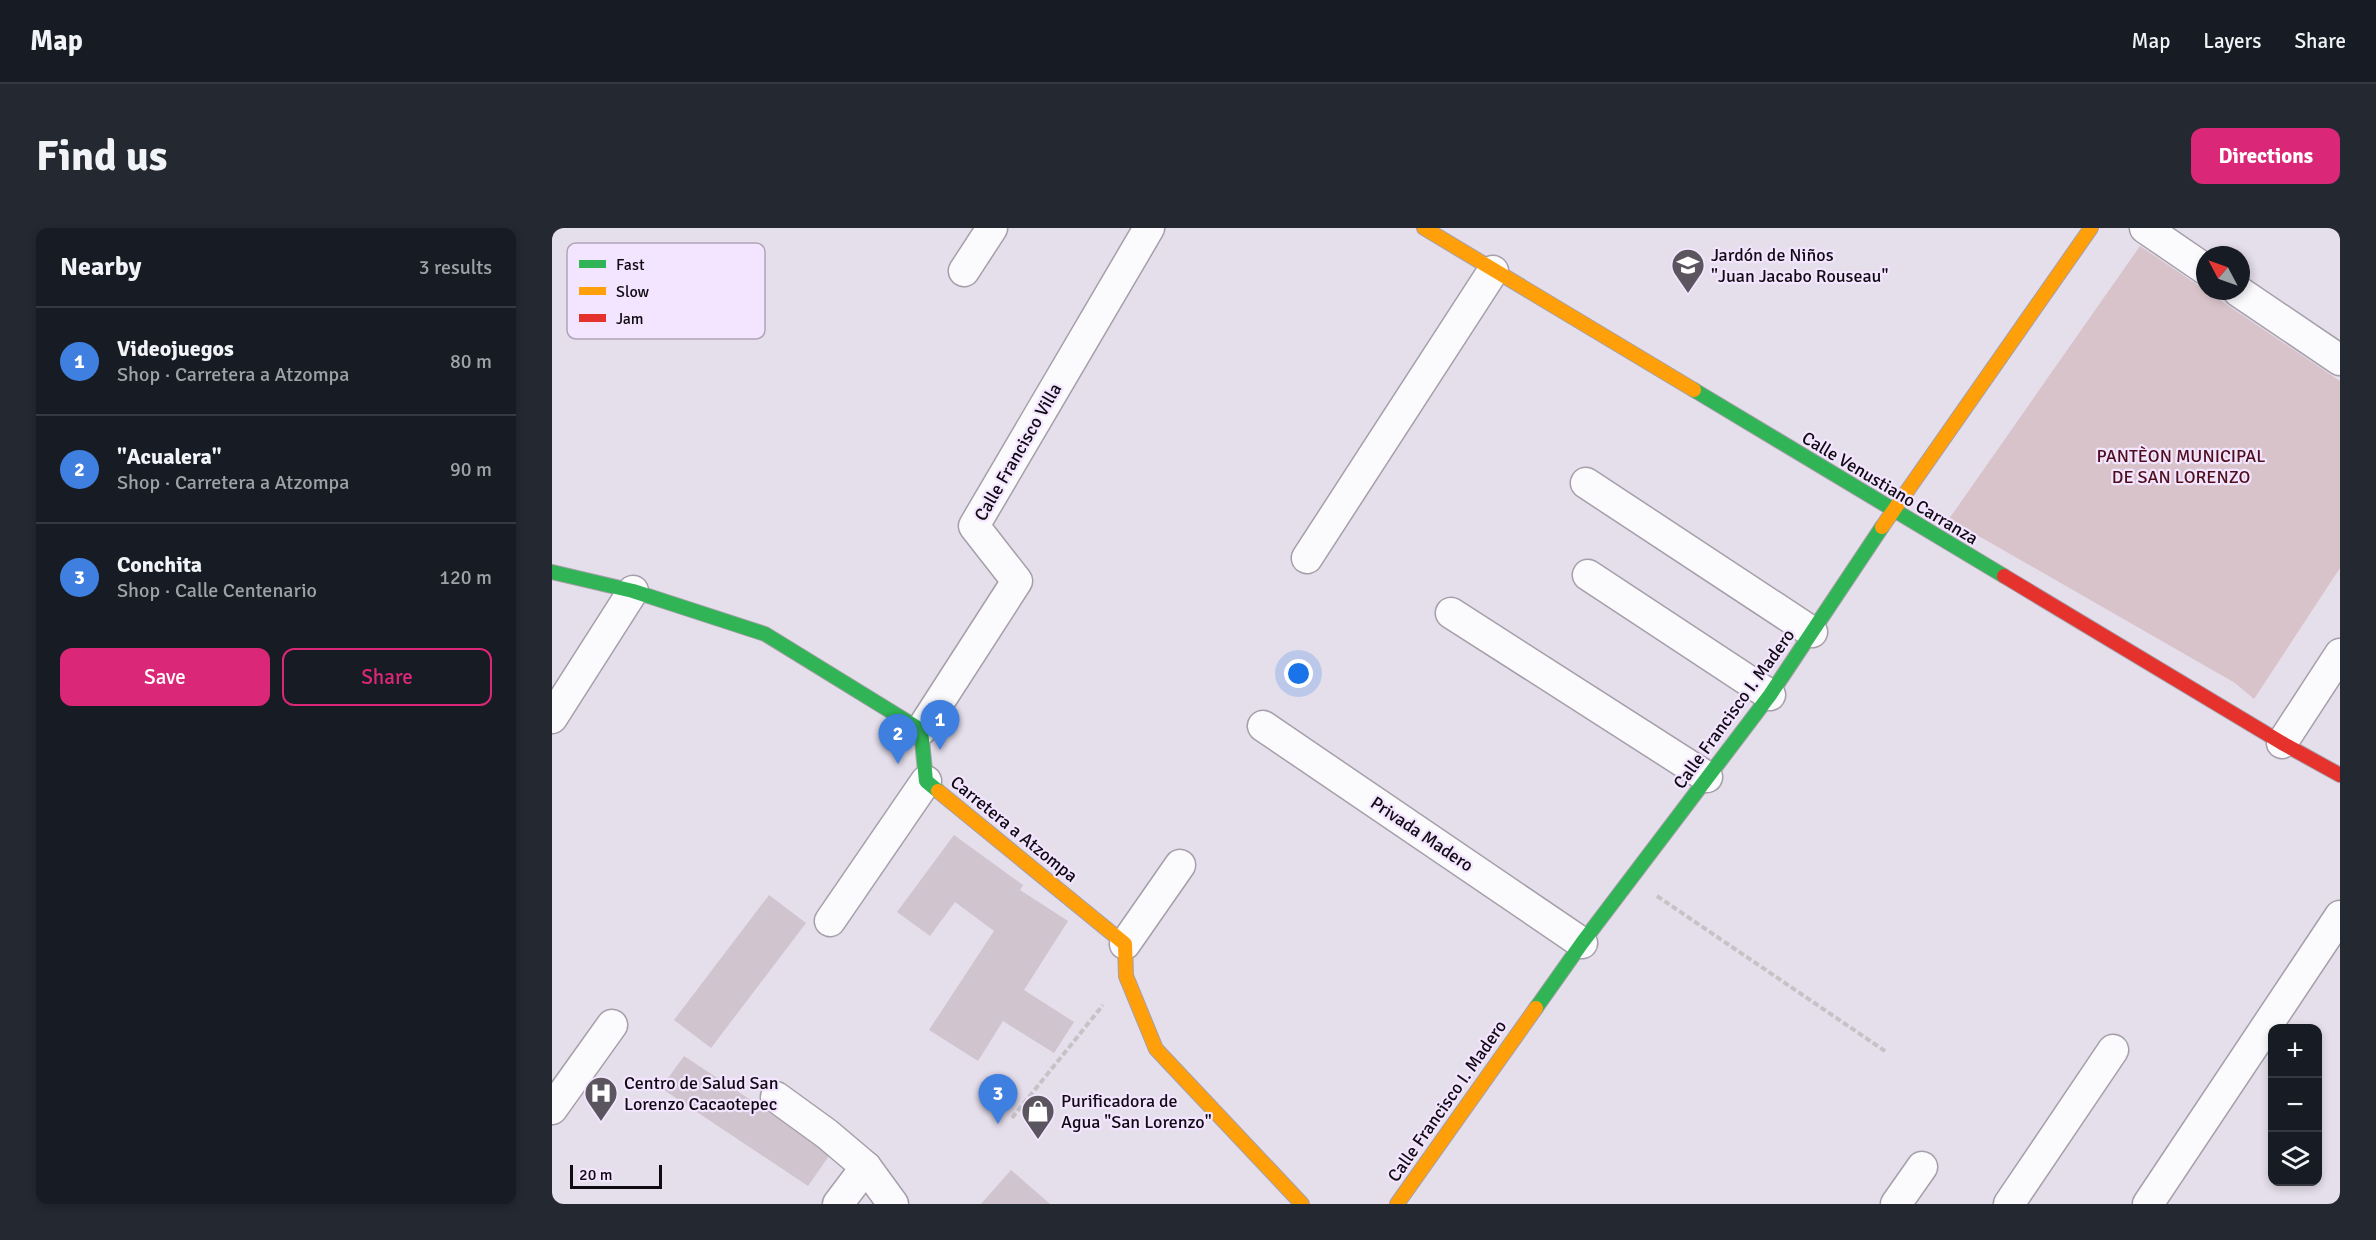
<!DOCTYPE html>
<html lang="en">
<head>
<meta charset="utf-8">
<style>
	body { margin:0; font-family:Signika,sans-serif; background:#242831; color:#f1f3f6 }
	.controls { position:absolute; right:18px; bottom:18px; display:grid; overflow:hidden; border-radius:12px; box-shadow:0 3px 9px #0003 }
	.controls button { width:54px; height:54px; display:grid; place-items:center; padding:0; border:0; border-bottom:2px solid #363941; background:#171b24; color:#f1f3f6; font:30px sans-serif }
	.compass { position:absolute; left:1644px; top:18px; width:54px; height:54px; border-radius:50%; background:#171b24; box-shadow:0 3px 9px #0003; rotate:311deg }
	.scale { position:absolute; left:18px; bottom:15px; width:92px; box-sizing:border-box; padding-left:6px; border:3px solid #100b13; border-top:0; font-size:16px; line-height:21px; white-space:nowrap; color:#100b13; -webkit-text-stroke:4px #f3e5ff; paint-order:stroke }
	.you { position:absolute; left:747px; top:446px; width:21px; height:21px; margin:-15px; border:4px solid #fff; border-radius:50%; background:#1a73e8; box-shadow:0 0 0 9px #1a73e833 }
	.badge { display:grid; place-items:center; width:39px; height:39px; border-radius:50%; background:#db2777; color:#fff; font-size:20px; font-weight:700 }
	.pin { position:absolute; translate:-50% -50px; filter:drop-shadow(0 2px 3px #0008) }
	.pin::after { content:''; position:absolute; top:32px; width:21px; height:18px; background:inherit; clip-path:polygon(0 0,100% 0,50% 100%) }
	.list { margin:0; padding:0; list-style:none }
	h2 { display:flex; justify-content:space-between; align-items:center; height:78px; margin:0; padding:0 24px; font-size:26px }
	h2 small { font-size:20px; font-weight:400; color:#9ea1a6 }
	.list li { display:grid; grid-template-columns:39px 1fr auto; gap:18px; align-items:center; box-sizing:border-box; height:108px; padding:0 24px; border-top:2px solid #363941 }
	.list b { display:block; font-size:22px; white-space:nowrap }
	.list p { margin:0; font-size:20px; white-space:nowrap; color:#9ea1a6 }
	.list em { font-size:20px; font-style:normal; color:#9ea1a6 }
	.actions { display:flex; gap:12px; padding:18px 24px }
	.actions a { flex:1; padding:14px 0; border:2px solid #db2777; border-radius:12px; text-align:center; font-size:21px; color:#db2777 }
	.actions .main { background:#db2777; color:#fff }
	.icon { flex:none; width:33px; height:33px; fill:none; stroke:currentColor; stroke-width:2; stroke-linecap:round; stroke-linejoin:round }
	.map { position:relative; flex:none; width:1788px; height:976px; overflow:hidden; border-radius:12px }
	header { display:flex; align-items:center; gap:36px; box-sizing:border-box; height:84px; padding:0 30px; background:#171b24; border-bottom:2px solid #363941 }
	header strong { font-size:28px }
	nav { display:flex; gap:33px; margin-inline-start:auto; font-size:21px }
	.intro { display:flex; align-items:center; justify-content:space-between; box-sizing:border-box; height:144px; padding:0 36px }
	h1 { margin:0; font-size:42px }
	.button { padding:15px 27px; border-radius:12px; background:#db2777; color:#fff; font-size:21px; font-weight:700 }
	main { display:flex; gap:36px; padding:0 36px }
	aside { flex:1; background:#171b24; border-radius:12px; box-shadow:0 3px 9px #0003 }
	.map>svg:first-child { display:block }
	.green { fill:#d9c3ca }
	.building { fill:#d0c4cf }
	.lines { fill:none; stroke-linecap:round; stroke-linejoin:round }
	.street-casing { stroke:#a59faa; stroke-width:33 }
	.fast-casing { stroke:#a59faa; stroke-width:16 }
	.slow-casing { stroke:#a59faa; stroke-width:16 }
	.jam-casing { stroke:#a59faa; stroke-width:16 }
	.path { stroke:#c6c3c7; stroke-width:4; stroke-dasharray:6 3; stroke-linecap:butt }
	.street { stroke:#fbfafc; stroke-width:30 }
	.fast { stroke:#30b455; stroke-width:14 }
	.slow { stroke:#ff9f0a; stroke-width:14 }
	.jam { stroke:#e5322d; stroke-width:14 }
	.labels { text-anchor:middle; stroke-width:4.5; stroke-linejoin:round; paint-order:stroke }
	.poi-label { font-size:18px; fill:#100b13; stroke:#f3e5ff; text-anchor:start }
	.street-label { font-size:18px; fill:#100b13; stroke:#f3e5ff }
	.park-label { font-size:18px; fill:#4e0e1a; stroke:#f3e5ff }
	.key { fill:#f3e5ff; stroke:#afa4b8; stroke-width:1.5 }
	.key-label { font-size:16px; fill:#100b13 }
</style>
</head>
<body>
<header>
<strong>Map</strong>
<nav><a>Map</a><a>Layers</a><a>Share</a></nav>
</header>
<div class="intro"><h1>Find us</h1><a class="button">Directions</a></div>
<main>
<aside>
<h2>Nearby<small>3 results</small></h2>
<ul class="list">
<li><span class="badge" style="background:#3f7fe0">1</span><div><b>Videojuegos</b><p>Shop · Carretera a Atzompa</p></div><em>80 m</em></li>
<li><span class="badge" style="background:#3f7fe0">2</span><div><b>&quot;Acualera&quot;</b><p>Shop · Carretera a Atzompa</p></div><em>90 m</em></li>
<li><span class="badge" style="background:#3f7fe0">3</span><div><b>Conchita</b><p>Shop · Calle Centenario</p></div><em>120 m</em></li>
</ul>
<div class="actions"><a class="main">Save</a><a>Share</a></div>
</aside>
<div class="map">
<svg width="1788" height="976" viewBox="0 0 1788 976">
	<rect width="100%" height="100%" fill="#e5deeb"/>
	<path class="green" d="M1588 18 1788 153V340L1702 471 1683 455 1397 291Z"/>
	<g class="building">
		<path d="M402 607 471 657 468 662 516 693 472 762 522 794 502 825 451 793 426 833 377 802 442 703 403 674 378 708 345 684Z"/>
		<path d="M217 667 254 695 159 820 122 792Z"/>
		<path d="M132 828 279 925 256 958 109 860Z"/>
		<path d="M459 942 498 976H429Z"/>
	</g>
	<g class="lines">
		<defs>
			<g id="street">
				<path d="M1593 0 1653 41"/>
				<path d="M412 43 440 0"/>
				<path d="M1686 63 1788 132"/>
				<path d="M1034 255 1260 404"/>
				<path d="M755 330 941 43"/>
				<path d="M1036 347 1218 467"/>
				<path d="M899 385 1155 549"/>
				<path d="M0 490 81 363"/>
				<path d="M711 498 1030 715"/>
				<path d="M369 502 465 353 422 298 597 0"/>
				<path d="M1730 515 1788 426"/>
				<path d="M278 693 374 553"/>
				<path d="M573 716 628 637"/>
				<path d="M224 869 275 906 314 939 341 976"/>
				<path d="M0 881 60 797"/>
				<path d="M286 976 314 939"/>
				<path d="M1344 976 1370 939"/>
				<path d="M1457 976 1561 822"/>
				<path d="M1596 976 1788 688"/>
			</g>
			<g id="fast">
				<path d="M1142 162 1452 348"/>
				<path d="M0 344 81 363 213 406 369 502 374 553 386 563"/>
				<path d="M984 780 1030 715 1218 467 1330 299"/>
			</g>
			<g id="slow">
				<path d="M872 0 1142 162"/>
				<path d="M1330 299 1539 0"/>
				<path d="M386 563 573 716 574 748 604 821 750 976"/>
				<path d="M845 976 984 780"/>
			</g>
			<path id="jam" d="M1452 348 1730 515 1788 547"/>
		</defs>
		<use href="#street" class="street-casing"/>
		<use href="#fast" class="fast-casing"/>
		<use href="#slow" class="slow-casing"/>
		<use href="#jam" class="jam-casing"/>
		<g class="path">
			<path d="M1105 668 1333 823"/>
			<path d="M460 890 551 777"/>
		</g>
		<use href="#street" class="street"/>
		<use href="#fast" class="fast"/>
		<use href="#slow" class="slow"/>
		<use href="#jam" class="jam"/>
	</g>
	<defs>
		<symbol id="school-pin" viewBox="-11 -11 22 30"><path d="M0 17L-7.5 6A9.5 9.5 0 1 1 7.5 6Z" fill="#5b555f" stroke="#f3e5ff"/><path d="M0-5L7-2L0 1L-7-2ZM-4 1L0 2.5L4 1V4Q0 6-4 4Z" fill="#fff"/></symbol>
		<symbol id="hospital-pin" viewBox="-11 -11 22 30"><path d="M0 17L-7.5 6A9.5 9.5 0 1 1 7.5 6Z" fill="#5b555f" stroke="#f3e5ff"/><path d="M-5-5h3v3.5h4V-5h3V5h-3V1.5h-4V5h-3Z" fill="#fff"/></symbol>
		<symbol id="shop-pin" viewBox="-11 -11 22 30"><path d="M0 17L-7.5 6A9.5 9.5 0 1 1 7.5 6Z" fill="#5b555f" stroke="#f3e5ff"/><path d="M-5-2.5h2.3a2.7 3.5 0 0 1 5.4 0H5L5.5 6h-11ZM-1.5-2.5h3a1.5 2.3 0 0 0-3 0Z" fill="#fff"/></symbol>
	</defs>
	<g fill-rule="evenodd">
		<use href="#school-pin" x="1117" y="18" width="38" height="52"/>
		<use href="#hospital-pin" x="30" y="846" width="38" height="52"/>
		<use href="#shop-pin" x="467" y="864" width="38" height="52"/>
	</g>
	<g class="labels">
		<g class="poi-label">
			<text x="1159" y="33">Jardón de Niños<tspan x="1159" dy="21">"Juan Jacabo Rouseau"</tspan></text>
			<text x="72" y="861">Centro de Salud San<tspan x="72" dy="21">Lorenzo Cacaotepec</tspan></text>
			<text x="509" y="879">Purificadora de<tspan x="509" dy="21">Agua "San Lorenzo"</tspan></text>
		</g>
		<g class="street-label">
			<text transform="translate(466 224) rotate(-60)" y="6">Calle Francisco Villa</text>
			<text transform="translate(1338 260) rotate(31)" y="6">Calle Venustiano Carranza</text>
			<text transform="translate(1182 481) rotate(-54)" y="6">Calle Francisco I. Madero</text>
			<text transform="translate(462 601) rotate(39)" y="6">Carretera a Atzompa</text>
			<text transform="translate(870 606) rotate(34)" y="6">Privada Madero</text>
			<text transform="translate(895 873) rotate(-55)" y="6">Calle Francisco I. Madero</text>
		</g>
		<g class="park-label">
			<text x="1629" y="234">PANTÈON MUNICIPAL<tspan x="1629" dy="21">DE SAN LORENZO</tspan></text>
		</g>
	</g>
	<rect x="15" y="15" width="198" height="96" rx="9" class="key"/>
	<rect x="27" y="32" width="27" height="8" fill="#30b455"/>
	<rect x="27" y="59" width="27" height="8" fill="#ff9f0a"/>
	<rect x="27" y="86" width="27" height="8" fill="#e5322d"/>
	<g class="key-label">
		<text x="64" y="42">Fast</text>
		<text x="64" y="69">Slow</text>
		<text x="64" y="96">Jam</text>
	</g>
</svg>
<div class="controls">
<button>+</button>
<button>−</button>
<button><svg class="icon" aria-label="layers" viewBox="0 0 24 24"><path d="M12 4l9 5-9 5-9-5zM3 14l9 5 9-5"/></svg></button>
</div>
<svg class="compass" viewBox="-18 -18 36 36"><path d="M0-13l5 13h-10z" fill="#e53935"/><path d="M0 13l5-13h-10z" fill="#9ea1a6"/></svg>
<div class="scale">20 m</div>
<div class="you"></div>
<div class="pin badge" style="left:388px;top:522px;background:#3f7fe0">1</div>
<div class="pin badge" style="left:346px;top:536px;background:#3f7fe0">2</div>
<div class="pin badge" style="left:446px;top:896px;background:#3f7fe0">3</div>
</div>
</main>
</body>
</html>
